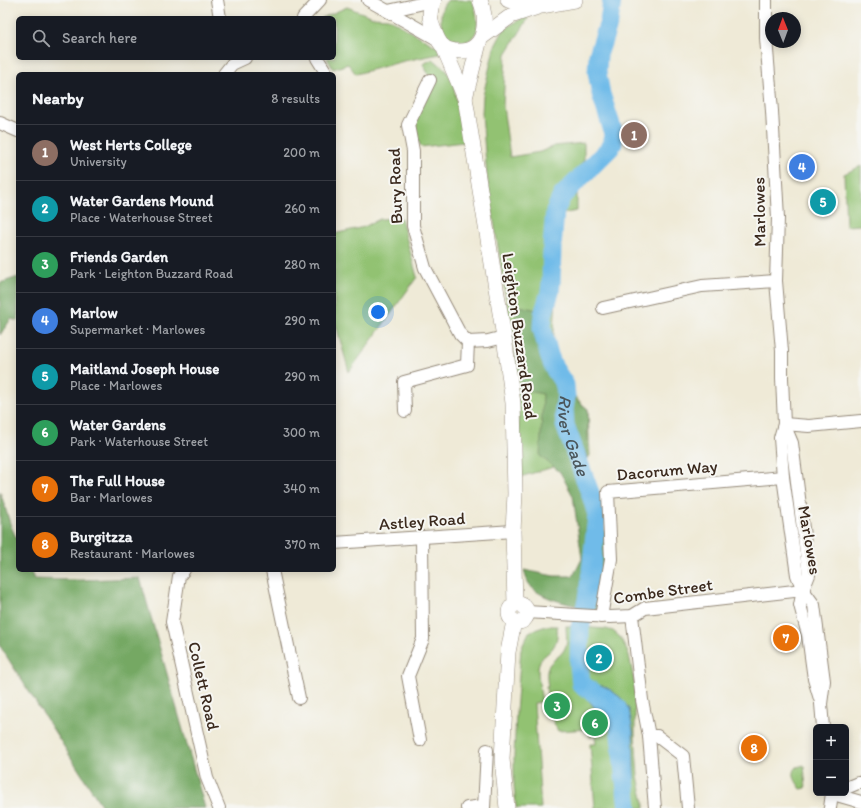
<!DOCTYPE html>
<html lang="en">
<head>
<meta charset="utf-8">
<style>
	body { margin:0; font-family:Itim,sans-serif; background:#20242c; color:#f1f3f6 }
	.controls { position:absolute; right:12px; bottom:12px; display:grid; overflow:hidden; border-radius:6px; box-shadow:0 2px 10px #0003 }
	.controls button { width:36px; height:36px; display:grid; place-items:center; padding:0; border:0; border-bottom:1px solid #363941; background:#171b24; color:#f1f3f6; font:20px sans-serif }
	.compass { position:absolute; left:765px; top:12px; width:36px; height:36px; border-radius:50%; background:#171b24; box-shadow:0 2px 10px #0003; rotate:359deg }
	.you { position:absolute; left:378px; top:312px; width:14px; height:14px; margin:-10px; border:3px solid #fff; border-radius:50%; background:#1a73e8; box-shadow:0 0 0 6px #1a73e833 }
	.badge { display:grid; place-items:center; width:26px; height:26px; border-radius:50%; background:#0f766e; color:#fff; font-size:13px; font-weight:700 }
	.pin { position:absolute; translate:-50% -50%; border:2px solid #fff; box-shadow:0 1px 4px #0006 }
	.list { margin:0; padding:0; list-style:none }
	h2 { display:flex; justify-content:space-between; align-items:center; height:52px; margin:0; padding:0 16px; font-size:17px }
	h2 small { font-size:13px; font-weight:400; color:#9ea1a6 }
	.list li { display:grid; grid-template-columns:26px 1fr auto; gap:12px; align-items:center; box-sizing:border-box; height:56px; padding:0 16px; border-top:1px solid #363941 }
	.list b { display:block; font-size:15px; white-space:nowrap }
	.list p { margin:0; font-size:13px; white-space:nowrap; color:#9ea1a6 }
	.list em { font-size:13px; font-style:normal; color:#9ea1a6 }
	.icon { flex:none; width:22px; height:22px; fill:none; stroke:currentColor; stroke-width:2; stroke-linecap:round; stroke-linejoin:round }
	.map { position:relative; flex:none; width:861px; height:808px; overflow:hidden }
	.search { position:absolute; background:#171b24; box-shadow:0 2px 10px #0003; left:16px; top:16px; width:320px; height:44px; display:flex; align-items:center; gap:10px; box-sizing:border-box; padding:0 14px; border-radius:6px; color:#9ea1a6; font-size:15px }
	.panel { position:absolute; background:#171b24; box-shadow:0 2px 10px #0003; left:16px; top:72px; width:320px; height:500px; border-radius:6px }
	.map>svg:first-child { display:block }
	.green { fill:#92c272; stroke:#667648 }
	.forest { fill:#75a864; stroke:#586941 }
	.water { fill:#6fbbe9; stroke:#557284 }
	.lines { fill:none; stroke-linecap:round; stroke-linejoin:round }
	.river { stroke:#6fbbe9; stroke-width:19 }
	.minor-casing { stroke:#958a7a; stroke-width:14 }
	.major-casing { stroke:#958a7a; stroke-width:16 }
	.minor { stroke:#fff; stroke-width:12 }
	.major { stroke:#fff; stroke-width:15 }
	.labels { text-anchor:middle; stroke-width:4; stroke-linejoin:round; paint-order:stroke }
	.street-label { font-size:17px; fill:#3b2a1e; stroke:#f6f6f2 }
	.water-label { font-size:18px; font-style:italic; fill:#4b565b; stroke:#f6f6f2 }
</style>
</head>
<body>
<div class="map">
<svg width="861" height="808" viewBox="0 0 861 808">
	<rect width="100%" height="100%" fill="#f6f6f2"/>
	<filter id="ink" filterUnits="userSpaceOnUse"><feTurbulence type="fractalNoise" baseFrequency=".025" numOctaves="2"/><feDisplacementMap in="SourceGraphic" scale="8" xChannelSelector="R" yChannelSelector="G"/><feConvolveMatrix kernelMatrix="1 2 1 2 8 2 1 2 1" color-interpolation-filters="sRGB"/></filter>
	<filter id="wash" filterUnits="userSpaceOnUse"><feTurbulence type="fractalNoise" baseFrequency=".012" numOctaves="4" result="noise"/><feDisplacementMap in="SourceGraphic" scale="16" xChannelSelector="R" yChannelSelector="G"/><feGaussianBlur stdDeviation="0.9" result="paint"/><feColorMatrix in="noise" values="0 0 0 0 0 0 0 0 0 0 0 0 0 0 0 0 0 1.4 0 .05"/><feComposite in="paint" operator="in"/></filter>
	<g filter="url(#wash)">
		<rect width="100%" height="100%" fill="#efead7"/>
		<g class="green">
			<path d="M448 0H471C476 5 476 13 477 20 482 48 441 53 441 19 441 11 442 5 448 0Z"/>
			<path d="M347 7 373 17 388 18 437 47 440 54 404 61 356 74 348 64 333 69 327 58H334V18H322Z"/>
			<path d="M524 17 528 19 506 54 503 106 510 157 540 152 554 146 584 143V160L577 169V211L561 214 553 347 562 383 588 410 590 456 520 477 516 361 487 177 482 114 483 96 494 48 504 29Z"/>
			<path d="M433 59 446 70 453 82 464 142 421 147 412 125 432 81 423 64Z"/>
			<path d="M861 166V225L846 226 844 174Z"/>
			<path d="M401 218 417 277 349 372 334 318V234L364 227 380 219Z"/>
			<path d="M546 626H557C558 636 557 645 549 652 546 655 542 657 540 661 535 669 541 692 542 702L534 703 541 808H516L514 785V756L516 713 521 649 529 632Z"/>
			<path d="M566 626 606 629 613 631 620 637 629 655 635 686V734L638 776 645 808H595L590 744H596L595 736 590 737 589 729 558 731 551 717 546 687H548C547 681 546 673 548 667 552 659 561 657 565 648 568 641 566 633 566 626Z"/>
			<path d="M804 765 806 788 801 789C796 782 790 774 797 767Z"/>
		</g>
		<g class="forest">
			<path d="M18 277V321L11 319 0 335V283Z"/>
			<path d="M520 306 546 312 550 348 561 382 576 400 588 409 587 465 596 497 602 500 608 563 597 610C579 606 536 600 528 582 526 578 525 574 524 570L554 576H573L582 559 573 496 560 472 540 456 543 394 522 390C518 365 507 330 520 306Z"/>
			<path d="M0 491 11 526 18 542V570H30L34 579 79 580 140 578 205 808H103L0 646Z"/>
		</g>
		<path class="water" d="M585 684 586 685 603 686 609 689 620 697 629 709 633 731 635 808H621V774L616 772V763L612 747 616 744 620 745V723C616 722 611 722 607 720 595 713 590 697 578 690L580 685Z"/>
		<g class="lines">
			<path class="river" id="s1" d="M612 0 609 22 598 55 597 72 601 94 613 131V143L610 148 562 196 555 211 552 247 551 283 550 292 543 315 542 328 549 355 554 368 565 385 566 396 564 409 565 425 592 498 597 515 591 572 587 600 580 628 579 664 581 684 617 708 628 808"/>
		</g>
	</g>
	<g filter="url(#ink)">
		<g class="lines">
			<defs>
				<g id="minor">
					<path d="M217 0 220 18"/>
					<path d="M368 0 437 39"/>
					<path d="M766 0V38L772 111 778 218 776 281 782 351V378L784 424 780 438 783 477 797 575 803 590 814 605 824 681 821 704 823 727"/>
					<path d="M388 11 433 1"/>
					<path d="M303 18 320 0"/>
					<path d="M317 58 327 74"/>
					<path d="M224 74 232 64 245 58"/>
					<path d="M430 80 408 125 413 151V226L425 268 460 334 468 342 488 341 504 337"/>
					<path d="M0 123 18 131"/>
					<path d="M603 308 702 286 776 281"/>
					<path d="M405 411 404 382 467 365 468 342"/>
					<path d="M784 424 792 443 809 575 803 590 800 605 808 635 814 679 820 699"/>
					<path d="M784 424 809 426 861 421"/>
					<path d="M334 543 513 531"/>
					<path d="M184 570 179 576 172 622 207 778 219 808"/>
					<path d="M272 570 299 698"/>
					<path d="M527 612 610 617 632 616 645 608 803 590"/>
					<path d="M632 616 642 700 649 736 655 808"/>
					<path d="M601 617 611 559 608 492 783 477"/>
					<path d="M649 736H657L683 756 688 808"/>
					<path d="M420 740 408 676 423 639 422 538"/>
					<path d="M846 788 858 783H861"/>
					<path d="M833 794 861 802"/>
					<path d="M467 808 483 806"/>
					<path d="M484 808 487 750"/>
					<path d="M830 808 832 793"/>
				</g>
				<g id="major">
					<path d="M434 0C429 9 429 20 434 30 436 35 438 42 443 46 447 50 455 51 460 51 487 51 488 18 480 0"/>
					<path d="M508 0 538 5"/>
					<path d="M482 37 511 16 541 6 575 0"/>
					<path d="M443 46 465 98 504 337 513 403 515 494 513 531 515 604"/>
					<path d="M465 98 479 43"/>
					<circle cx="518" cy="613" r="9"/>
					<path d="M507 808 502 759 508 652 514 621"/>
				</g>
			</defs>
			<use href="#minor" class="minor-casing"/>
			<use href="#major" class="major-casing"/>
			<use href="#minor" class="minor"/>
			<use href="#major" class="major"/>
		</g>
	</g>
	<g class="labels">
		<g class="street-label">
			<text transform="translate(395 186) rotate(-92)" y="6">Bury Road</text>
			<text transform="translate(759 212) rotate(-91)" y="6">Marlowes</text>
			<text transform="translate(520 336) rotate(82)" y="6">Leighton Buzzard Road</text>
			<text transform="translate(667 470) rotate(-5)" y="6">Dacorum Way</text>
			<text transform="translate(422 521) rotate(-4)" y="6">Astley Road</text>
			<text transform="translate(810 540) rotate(80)" y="6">Marlowes</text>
			<text transform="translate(663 591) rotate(-8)" y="6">Combe Street</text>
			<text transform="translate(204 686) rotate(77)" y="6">Collett Road</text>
		</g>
		<g class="water-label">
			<text dy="6" stroke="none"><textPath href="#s1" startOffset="470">River Gade</textPath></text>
		</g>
	</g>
</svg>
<div class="controls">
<button>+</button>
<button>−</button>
</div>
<svg class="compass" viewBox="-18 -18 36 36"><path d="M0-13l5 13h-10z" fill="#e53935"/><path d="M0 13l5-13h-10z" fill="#9ea1a6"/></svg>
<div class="you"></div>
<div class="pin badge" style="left:634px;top:135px;background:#8d6e63">1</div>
<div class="pin badge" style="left:599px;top:658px;background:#0f9aa8">2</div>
<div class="pin badge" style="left:557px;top:706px;background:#2e9e5b">3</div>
<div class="pin badge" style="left:802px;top:167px;background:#3f7fe0">4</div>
<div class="pin badge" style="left:823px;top:202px;background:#0f9aa8">5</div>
<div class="pin badge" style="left:595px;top:723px;background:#2e9e5b">6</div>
<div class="pin badge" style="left:786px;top:638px;background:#e8710a">7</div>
<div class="pin badge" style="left:754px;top:748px;background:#e8710a">8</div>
<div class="search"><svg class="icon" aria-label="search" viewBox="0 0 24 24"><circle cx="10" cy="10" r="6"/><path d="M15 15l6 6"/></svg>Search here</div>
<section class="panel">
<h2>Nearby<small>8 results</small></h2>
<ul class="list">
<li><span class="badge" style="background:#8d6e63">1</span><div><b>West Herts College</b><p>University</p></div><em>200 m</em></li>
<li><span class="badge" style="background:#0f9aa8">2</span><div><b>Water Gardens Mound</b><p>Place · Waterhouse Street</p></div><em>260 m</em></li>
<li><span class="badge" style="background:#2e9e5b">3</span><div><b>Friends Garden</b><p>Park · Leighton Buzzard Road</p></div><em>280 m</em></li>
<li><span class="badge" style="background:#3f7fe0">4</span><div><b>Marlow</b><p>Supermarket · Marlowes</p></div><em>290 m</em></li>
<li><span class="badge" style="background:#0f9aa8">5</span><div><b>Maitland Joseph House</b><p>Place · Marlowes</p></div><em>290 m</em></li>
<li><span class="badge" style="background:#2e9e5b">6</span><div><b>Water Gardens</b><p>Park · Waterhouse Street</p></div><em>300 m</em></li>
<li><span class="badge" style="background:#e8710a">7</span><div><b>The Full House</b><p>Bar · Marlowes</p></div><em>340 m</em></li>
<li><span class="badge" style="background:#e8710a">8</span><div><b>Burgitzza</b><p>Restaurant · Marlowes</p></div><em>370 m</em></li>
</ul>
</section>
</div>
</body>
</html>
